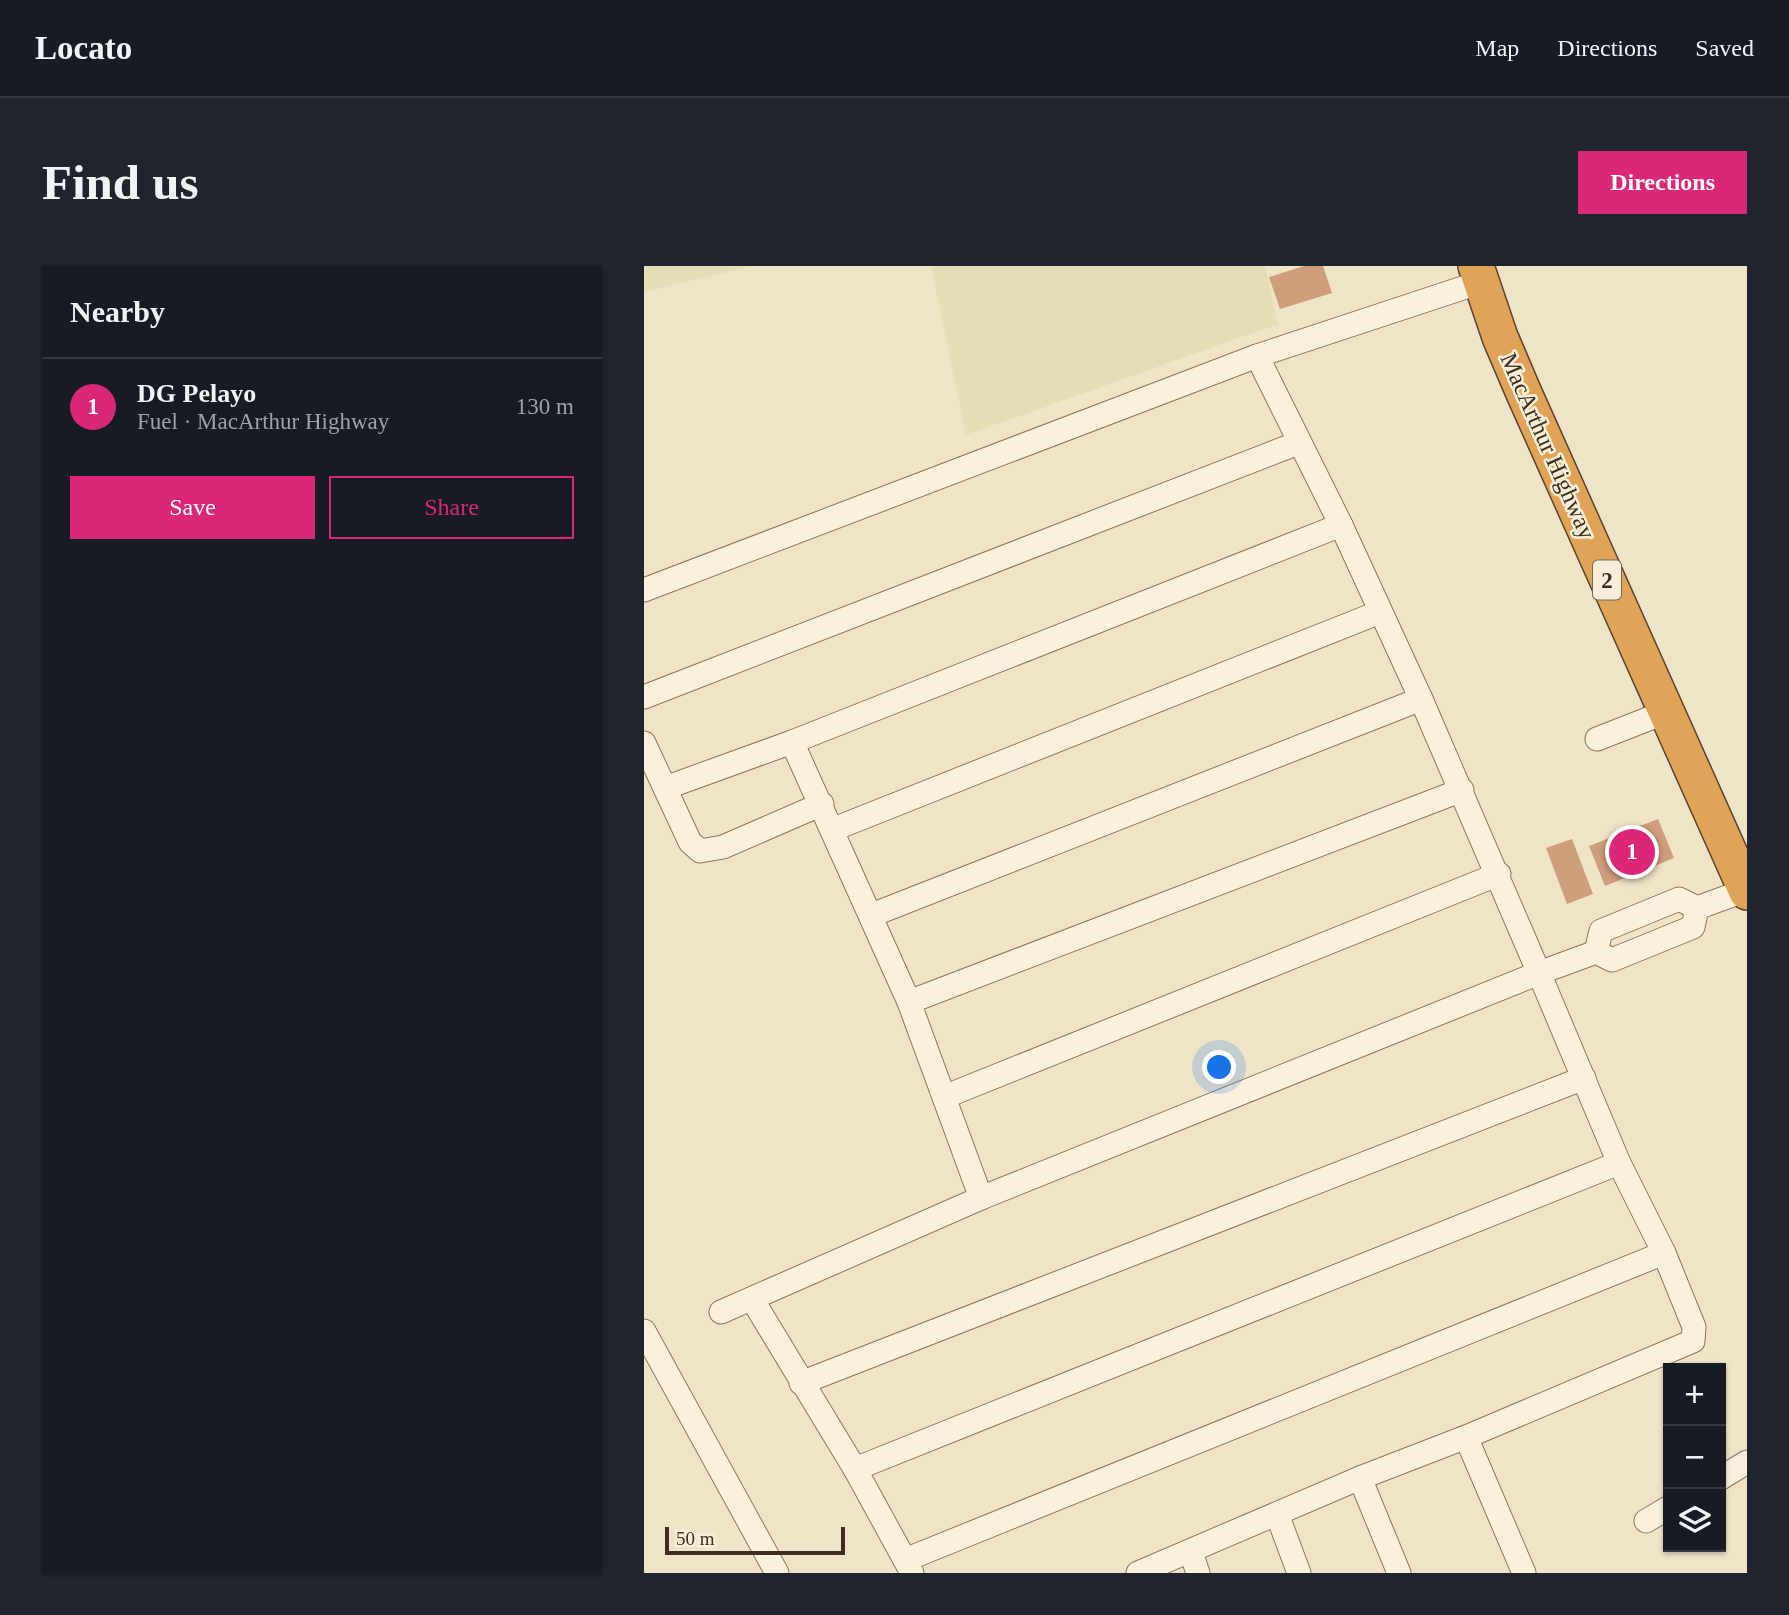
<!DOCTYPE html>
<html lang="en">
<head>
<meta charset="utf-8">
<style>
	body { margin:0; font-family:"Times New Roman",serif; background:#20242c; color:#f1f3f6 }
	.controls { position:absolute; right:21px; bottom:21px; display:grid; overflow:hidden; border-radius:0px; box-shadow:0 2px 5px #0004 }
	.controls button { width:63px; height:63px; display:grid; place-items:center; padding:0; border:0; border-bottom:2px solid #363941; background:#171b24; color:#f1f3f6; font:35px sans-serif }
	.scale { position:absolute; left:21px; bottom:18px; width:180px; box-sizing:border-box; padding-left:7px; border:4px solid #3d2e20; border-top:0; font-size:19px; line-height:24px; white-space:nowrap; color:#3d2e20; -webkit-text-stroke:5px #f7eed8; paint-order:stroke }
	.you { position:absolute; left:576px; top:802px; width:24px; height:24px; margin:-18px; border:5px solid #fff; border-radius:50%; background:#1a73e8; box-shadow:0 0 0 10px #1a73e833 }
	.badge { display:grid; place-items:center; width:46px; height:46px; border-radius:50%; background:#db2777; color:#fff; font-size:23px; font-weight:700 }
	.pin { position:absolute; translate:-50% -50%; border:4px solid #fff; box-shadow:0 2px 7px #0006 }
	.list { margin:0; padding:0; list-style:none }
	h2 { display:flex; justify-content:space-between; align-items:center; height:91px; margin:0; padding:0 28px; font-size:30px }
	h2 small { font-size:23px; font-weight:400; color:#9ea1a6 }
	.list li { display:grid; grid-template-columns:46px 1fr auto; gap:21px; align-items:center; box-sizing:border-box; height:98px; padding:0 28px; border-top:2px solid #363941 }
	.list b { display:block; font-size:26px; white-space:nowrap }
	.list p { margin:0; font-size:23px; white-space:nowrap; color:#9ea1a6 }
	.list em { font-size:23px; font-style:normal; color:#9ea1a6 }
	.actions { display:flex; gap:14px; padding:21px 28px }
	.actions a { flex:1; padding:16px 0; border:2px solid #db2777; border-radius:0px; text-align:center; font-size:24px; color:#db2777 }
	.actions .main { background:#db2777; color:#fff }
	.icon { flex:none; width:38px; height:38px; fill:none; stroke:currentColor; stroke-width:2; stroke-linecap:round; stroke-linejoin:round }
	.map { position:relative; flex:none; width:1103px; height:1307px; overflow:hidden; border-radius:0px }
	header { display:flex; align-items:center; gap:42px; box-sizing:border-box; height:98px; padding:0 35px; background:#171b24; border-bottom:2px solid #363941 }
	header strong { font-size:33px }
	nav { display:flex; gap:38px; margin-inline-start:auto; font-size:24px }
	.intro { display:flex; align-items:center; justify-content:space-between; box-sizing:border-box; height:168px; padding:0 42px }
	h1 { margin:0; font-size:49px }
	.button { padding:18px 32px; border-radius:0px; background:#db2777; color:#fff; font-size:24px; font-weight:700 }
	main { display:flex; gap:42px; padding:0 42px }
	aside { flex:1; background:#171b24; border-radius:0px; box-shadow:0 2px 5px #0004 }
	.map>svg:first-child { display:block }
	.farmland { fill:#e6deb5 }
	.building { fill:#cf9f7d }
	.lines { fill:none; stroke-linecap:round; stroke-linejoin:round }
	.minor-casing { stroke:#8d765c; stroke-width:25 }
	.highway-casing { stroke:#5b4430; stroke-width:38 }
	.minor { stroke:#faf1dc; stroke-width:23 }
	.highway { stroke:#e0a458; stroke-width:35 }
	.labels { text-anchor:middle; stroke-width:5; stroke-linejoin:round; paint-order:stroke }
	.shield { fill:#f7eed8; stroke:#756857; stroke-width:2 }
	.shield-label { font-size:23px; font-weight:bold; fill:#3d2e20 }
	.street-label { font-size:24px; fill:#3d2e20; stroke:#f7eed8 }
</style>
</head>
<body>
<header>
<strong>Locato</strong>
<nav><a>Map</a><a>Directions</a><a>Saved</a></nav>
</header>
<div class="intro"><h1>Find us</h1><a class="button">Directions</a></div>
<main>
<aside>
<h2>Nearby<small></small></h2>
<ul class="list">
<li><span class="badge">1</span><div><b>DG Pelayo</b><p>Fuel · MacArthur Highway</p></div><em>130 m</em></li>
</ul>
<div class="actions"><a class="main">Save</a><a>Share</a></div>
</aside>
<div class="map">
<svg width="1103" height="1307" viewBox="0 0 1103 1307">
	<rect width="100%" height="100%" fill="#f0e4c8"/>
	<g class="farmland">
		<path d="M0 0H109L0 26Z"/>
		<path d="M287 0H621L634 58 322 169Z"/>
	</g>
	<g class="building">
		<path d="M660 0H679L688 27 636 43 625 11Z"/>
		<path d="M1014 553 1030 592 961 620 945 580Z"/>
		<path d="M928 573 949 628 923 638 902 582Z"/>
	</g>
	<g class="lines">
		<defs>
			<g id="minor">
				<path d="M613 90 697 259 777 433 895 707 952 686 968 694 1049 661 1053 642"/>
				<path d="M0 324 613 90 837 16"/>
				<path d="M0 431 654 177"/>
				<path d="M953 473 1022 446"/>
				<path d="M148 476 265 736 337 932"/>
				<path d="M0 477 46 576 56 585 79 581 178 538"/>
				<path d="M21 522 148 476 697 259"/>
				<path d="M190 563 736 346"/>
				<path d="M228 649 777 433"/>
				<path d="M952 686 957 665 1035 633 1053 642 1102 624"/>
				<path d="M265 736 818 524"/>
				<path d="M300 831 855 608"/>
				<path d="M108 1033 211 1203 268 1307"/>
				<path d="M77 1046 337 932 895 707 975 897 1020 987 1050 1061 1049 1075 822 1171 716 1212 494 1307"/>
				<path d="M0 1065 133 1307"/>
				<path d="M157 1117 940 812"/>
				<path d="M822 1171 880 1307"/>
				<path d="M211 1203 975 897"/>
				<path d="M716 1212 755 1307"/>
				<path d="M1077 1212 1103 1196"/>
				<path d="M633 1248 655 1307"/>
				<path d="M1002 1255 1024 1242"/>
				<path d="M547 1286 554 1307"/>
				<path d="M261 1294 1020 987"/>
			</g>
			<path id="highway" d="M832 0 856 71 879 125 1103 626"/>
		</defs>
		<use href="#minor" class="minor-casing"/>
		<use href="#highway" class="highway-casing"/>
		<use href="#minor" class="minor"/>
		<use href="#highway" class="highway"/>
	</g>
	<g class="labels">
		<rect class="shield" x="949" y="294.5" width="28" height="39" rx="5"/>
		<g class="shield-label">
			<text x="963" y="322">2</text>
		</g>
		<g class="street-label">
			<text transform="translate(904 180) rotate(66)" y="8">MacArthur Highway</text>
		</g>
	</g>
</svg>
<div class="controls">
<button>+</button>
<button>−</button>
<button><svg class="icon" aria-label="layers" viewBox="0 0 24 24"><path d="M12 4l9 5-9 5-9-5zM3 14l9 5 9-5"/></svg></button>
</div>
<div class="scale">50 m</div>
<div class="you"></div>
<div class="pin badge" style="left:988px;top:586px">1</div>
</div>
</main>
</body>
</html>
